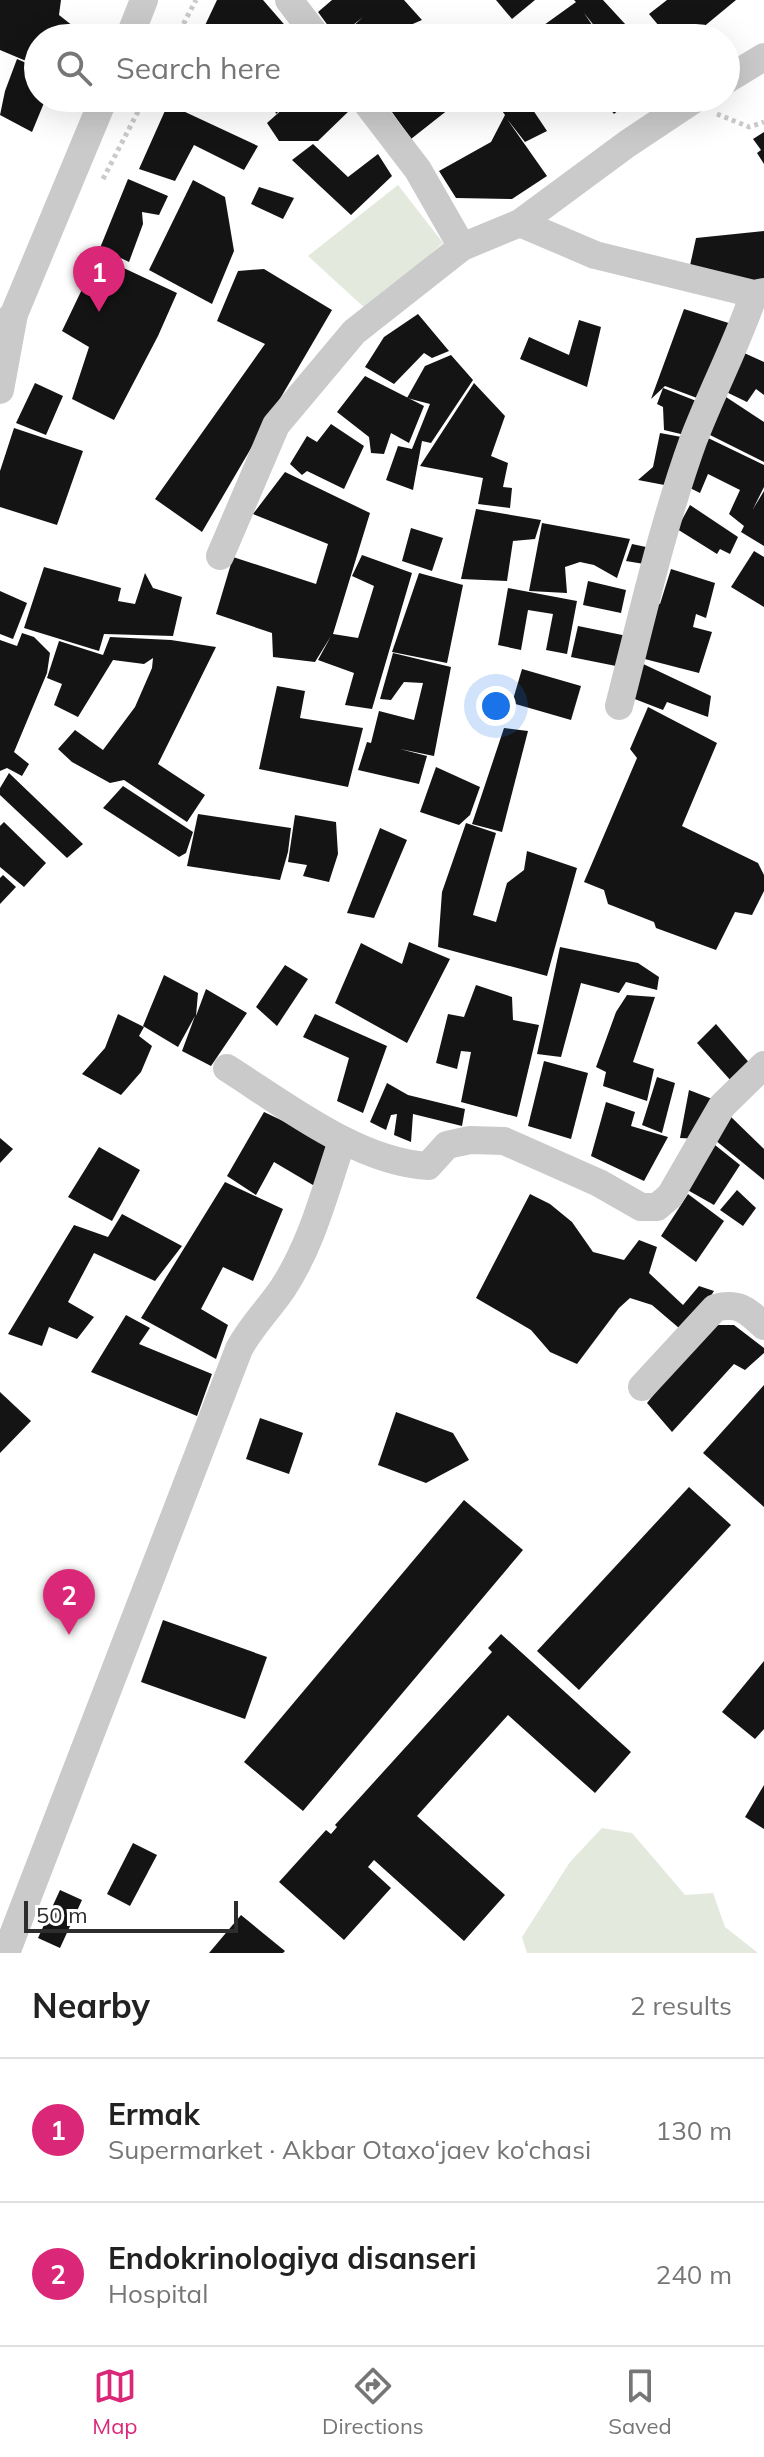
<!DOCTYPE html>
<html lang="en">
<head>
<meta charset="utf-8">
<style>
	body { margin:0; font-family:Mulish,sans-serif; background:#f6f6f6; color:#222 }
	.scale { position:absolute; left:24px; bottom:20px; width:214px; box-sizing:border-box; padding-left:8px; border:4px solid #2d2d2d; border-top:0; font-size:22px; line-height:28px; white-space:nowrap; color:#2d2d2d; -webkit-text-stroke:6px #fff; paint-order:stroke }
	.you { position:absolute; left:496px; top:706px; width:28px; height:28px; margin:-20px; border:6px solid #fff; border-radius:50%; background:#1a73e8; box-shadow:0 0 0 12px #1a73e833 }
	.badge { display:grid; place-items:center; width:52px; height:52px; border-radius:50%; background:#db2777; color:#fff; font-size:26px; font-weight:700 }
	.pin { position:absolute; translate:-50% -66px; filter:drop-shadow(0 2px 4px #0008) }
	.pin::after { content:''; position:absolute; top:42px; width:28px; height:24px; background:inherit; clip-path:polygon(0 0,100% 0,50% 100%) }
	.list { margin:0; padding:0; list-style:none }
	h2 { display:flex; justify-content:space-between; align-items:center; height:104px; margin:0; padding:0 32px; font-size:34px }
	h2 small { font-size:26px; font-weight:400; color:#767676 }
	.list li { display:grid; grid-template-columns:52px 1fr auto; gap:24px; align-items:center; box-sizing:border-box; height:144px; padding:0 32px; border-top:2px solid #e0e0e0 }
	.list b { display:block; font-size:30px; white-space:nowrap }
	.list p { margin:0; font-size:26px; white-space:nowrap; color:#767676 }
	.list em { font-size:26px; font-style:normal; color:#767676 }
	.icon { flex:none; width:44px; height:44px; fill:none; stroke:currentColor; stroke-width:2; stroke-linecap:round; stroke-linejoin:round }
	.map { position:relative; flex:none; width:764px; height:1953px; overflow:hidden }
	.search { position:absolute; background:#fff; box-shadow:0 8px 32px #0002; left:24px; right:24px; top:24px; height:88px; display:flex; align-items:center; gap:20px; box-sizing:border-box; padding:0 28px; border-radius:44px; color:#767676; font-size:30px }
	.sheet { height:392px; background:#fff }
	nav { display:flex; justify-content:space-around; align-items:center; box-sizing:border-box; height:112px; border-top:2px solid #e0e0e0; background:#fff; font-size:22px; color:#767676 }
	nav a { display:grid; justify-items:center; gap:4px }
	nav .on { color:#db2777 }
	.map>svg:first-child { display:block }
	.green { fill:#e3e9dc }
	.building { fill:#141414 }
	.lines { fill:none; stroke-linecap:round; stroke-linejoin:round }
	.path { stroke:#cacaca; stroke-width:5; stroke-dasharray:4 4; stroke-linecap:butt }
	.minor { stroke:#cacaca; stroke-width:28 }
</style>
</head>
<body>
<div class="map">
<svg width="764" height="1953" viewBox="0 0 764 1953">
	<rect width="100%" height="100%" fill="#fff"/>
	<g class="green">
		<path d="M398 185 443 243 367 310 308 256Z"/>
		<path d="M602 1828 632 1833 685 1895 713 1893 725 1927 758 1953H527L522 1937 570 1862Z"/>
	</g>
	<g class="building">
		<path d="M0 0H61L59 15 78 30 75 38H38V66L0 50Z"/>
		<path d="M217 0H263L296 38H199Z"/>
		<path d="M332 0H404L422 20 408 26 413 36 427 24 438 38H340L363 17 337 38 318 12Z"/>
		<path d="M496 0H535L512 19Z"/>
		<path d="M574 0H603L638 38H604L584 13 601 38H554L544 25 576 2Z"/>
		<path d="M667 0H736L690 38H669L649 14Z"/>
		<path d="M17 59 38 68V98H46L32 132 0 115 5 91Z"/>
		<path d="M217 98H256L251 104 229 102Z"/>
		<path d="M271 98H293L276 114Z"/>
		<path d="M295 98H345L352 108 318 141H279L267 123Z"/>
		<path d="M382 98H463L411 139Z"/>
		<path d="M493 98H525L547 131 525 142 507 119 547 176 512 199 456 198 439 171 491 142 505 115Z"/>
		<path d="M601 98H633L614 114Z"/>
		<path d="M168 104 258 146 244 170 194 145 175 181 139 169Z"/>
		<path d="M764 132V164L757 153 761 150 753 139Z"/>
		<path d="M313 144 348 177 378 154 392 176 351 215 292 160Z"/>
		<path d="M128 179 168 196 159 215 142 212 143 224 129 262 100 248Z"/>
		<path d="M193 180 225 197 234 251 212 304 149 270Z"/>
		<path d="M259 187 294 198 283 219 251 204Z"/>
		<path d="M764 231V284L689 270 696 238Z"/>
		<path d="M98 256 177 293 158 336 114 420 72 399 89 347 62 331Z"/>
		<path d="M264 269 332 310 202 532 155 499 265 344 217 321 238 271Z"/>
		<path d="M684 309 735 325 697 398 665 386 651 399Z"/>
		<path d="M418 314 449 351 432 358 424 353 394 384 365 367 384 337Z"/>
		<path d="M579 320 601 327 587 387 520 359 529 337 569 355Z"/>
		<path d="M742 352 764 362V395L756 389 747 402 722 390Z"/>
		<path d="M451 355 473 380 431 443 422 441 413 490 386 480 398 446 412 449 430 404 407 398 425 366Z"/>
		<path d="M365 376 424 406 409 443 391 433 384 454 371 453 369 437 337 412Z"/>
		<path d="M35 383 63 396 46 435 16 423Z"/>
		<path d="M474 383 505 416 491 456 508 463 503 487 512 488 510 508 478 504 483 478 420 466Z"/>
		<path d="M663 388 699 402 685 435 664 430 663 407 657 404Z"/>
		<path d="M726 397 764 422V462L708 434Z"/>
		<path d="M331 424 364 446 344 489 307 471 302 475 290 464 307 436 317 442Z"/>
		<path d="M14 428 83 451 57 525 0 507V471Z"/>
		<path d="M660 433 687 438 675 487 638 480 653 467Z"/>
		<path d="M706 437 764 465V487L753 509 764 491V546L741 532 744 526 729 514 740 490 708 474 700 493 684 485Z"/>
		<path d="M285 472 370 513 333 634 358 638 374 586 352 576 362 555 412 573 372 709 345 705 354 673 318 660 331 636 315 662 273 657 272 633 216 614 233 557 316 584 328 544 253 514Z"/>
		<path d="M690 505 738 537 730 554 720 549 717 554 677 529Z"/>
		<path d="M476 509 541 520 535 539 513 541 507 581 461 579Z"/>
		<path d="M542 523 630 539 617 578 594 565 580 562 565 567 567 593 529 591Z"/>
		<path d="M411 528 443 538 432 571 402 561Z"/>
		<path d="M632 544 646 547 644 564 626 561Z"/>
		<path d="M754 551 764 557V607L731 587Z"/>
		<path d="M44 567 121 588 118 601 135 604 145 573 153 588 182 597 173 636 104 634 99 651 24 628Z"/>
		<path d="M671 569 715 583 706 618 696 614 693 627 712 632 699 673 637 657 652 602 660 604Z"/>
		<path d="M419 573 463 585 447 663 392 652Z"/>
		<path d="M588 581 626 590 621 613 583 605Z"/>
		<path d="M508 588 577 601 567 654 546 650 553 614 528 610 521 650 498 645Z"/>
		<path d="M0 591 27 603 13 639 0 634Z"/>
		<path d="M578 626 632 637 626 668 571 657Z"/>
		<path d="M22 633 34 637 50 653 47 673 14 752 29 764 22 776 7 768 0 771V640L17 646Z"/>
		<path d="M110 637 171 640 216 647 158 764 205 795 187 822 124 780 110 783 72 762 58 749 75 730 103 750 135 707 152 668 153 658 144 664 113 660 78 717 54 705 62 684 47 678 59 641 103 655Z"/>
		<path d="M393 653 451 667 434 756 400 749 427 756 419 784 358 770 367 742 371 743 379 711 414 720 423 683 404 682 391 700 380 699Z"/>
		<path d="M639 662 711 696 708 717 667 702 663 710 627 696Z"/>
		<path d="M522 669 581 686 571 720 512 703Z"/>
		<path d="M277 686 305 691 300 718 363 728 348 787 259 769Z"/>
		<path d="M648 707 717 743 682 826 758 863 764 875V891L752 915 735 912 716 950 656 928 654 922 608 904 604 890 584 882 637 758 630 749Z"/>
		<path d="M504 728 528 731 502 832 472 824Z"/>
		<path d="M436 767 480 787 470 815 459 825 420 812Z"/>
		<path d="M9 773 83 844 67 858 0 795V788Z"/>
		<path d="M123 786 193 832 186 853 179 857 103 808Z"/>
		<path d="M198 814 291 828 288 852 280 880 187 866Z"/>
		<path d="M295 815 336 822 338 854 329 882 303 876 307 865 288 862Z"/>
		<path d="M4 822 46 863 24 887 0 867V826Z"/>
		<path d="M466 823 496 833 473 915 496 922 507 883 524 870 527 851 577 868 547 976 438 947 442 892Z"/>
		<path d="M380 828 407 840 374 918 347 913Z"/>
		<path d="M3 875 16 887 0 904V878Z"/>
		<path d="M409 942 450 959 407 1043 335 1003 361 943 402 964Z"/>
		<path d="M560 947 638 963 659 977 657 990 626 982 619 993 581 983 561 1057 537 1054Z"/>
		<path d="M285 965 308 979 277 1026 256 1007Z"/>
		<path d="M164 975 198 993 196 1016 206 989 247 1013 211 1066 182 1051 195 1016 178 1047 143 1026Z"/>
		<path d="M476 985 512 997 513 1020 539 1025 517 1117 461 1102 471 1052 461 1051 457 1069 436 1063 448 1014 464 1017Z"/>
		<path d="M627 995 655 997 633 1062 654 1069 647 1101 603 1086 606 1072 596 1067 616 1012Z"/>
		<path d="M118 1014 144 1027 139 1036 152 1046 141 1072 121 1095 82 1074 105 1048Z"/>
		<path d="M315 1014 387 1046 363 1113 337 1101 349 1058 303 1037Z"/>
		<path d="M716 1024 752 1066 732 1082 697 1043Z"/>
		<path d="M544 1061 588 1073 571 1139 528 1126Z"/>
		<path d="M657 1077 675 1083 662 1133 642 1125Z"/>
		<path d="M387 1083 408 1095 465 1109 462 1126 413 1114 411 1142 394 1135 397 1114 391 1115 386 1130 370 1122Z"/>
		<path d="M689 1090 720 1102 701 1139 680 1138Z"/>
		<path d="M606 1102 635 1112 631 1126 668 1137 644 1181 591 1156Z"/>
		<path d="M264 1112 334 1145 318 1188 274 1162 256 1195 227 1176Z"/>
		<path d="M727 1113 764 1149V1180L715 1140Z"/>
		<path d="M0 1138 13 1149 0 1163Z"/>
		<path d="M715 1145 740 1165 714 1205 684 1188Z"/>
		<path d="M99 1147 140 1170 112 1221 68 1197Z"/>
		<path d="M225 1182 283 1209 253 1281 223 1267 201 1309 228 1325 216 1359 141 1318Z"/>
		<path d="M737 1190 756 1208 743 1226 720 1210Z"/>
		<path d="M530 1194 550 1204 572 1222 593 1252 624 1260 639 1240 657 1247 649 1273 683 1305 699 1286 714 1291 686 1334 652 1305 630 1298 619 1308 577 1364 550 1352 531 1330 476 1298Z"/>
		<path d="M688 1194 724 1221 696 1262 661 1236Z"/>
		<path d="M122 1214 182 1246 155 1281 94 1253 68 1302 94 1317 77 1339 49 1327 42 1346 8 1334 74 1225 108 1237Z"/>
		<path d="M126 1315 150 1328 139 1344 212 1374 197 1416 91 1372Z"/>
		<path d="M709 1325H734L764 1348V1353L745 1370 734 1364 672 1432 647 1403Z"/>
		<path d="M764 1385V1507L703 1453Z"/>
		<path d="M0 1392 31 1421 0 1453Z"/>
		<path d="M396 1412 453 1433 469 1460 426 1483 378 1465Z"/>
		<path d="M260 1418 303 1433 289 1474 246 1459Z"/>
		<path d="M689 1487 731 1525 579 1690 537 1651Z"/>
		<path d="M464 1500 523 1550 303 1811 244 1762Z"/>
		<path d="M163 1620 267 1657 245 1719 141 1682Z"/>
		<path d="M501 1634 631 1752 595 1793 508 1715 417 1816 505 1895 464 1941 374 1860 368 1867 391 1888 344 1940 279 1882 326 1830 331 1834 337 1827 335 1825 492 1652 488 1648Z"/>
		<path d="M764 1661V1729L755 1739 722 1712Z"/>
		<path d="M764 1785V1829L745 1817Z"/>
		<path d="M133 1843 157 1855 130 1906 107 1894Z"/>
		<path d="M60 1890 82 1900 60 1948 38 1938Z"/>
		<path d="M241 1915 285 1951 283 1953H209Z"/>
	</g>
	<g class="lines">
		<g class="path">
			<path d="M176 38 196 0"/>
			<path d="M717 114 749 127 764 122"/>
			<path d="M103 179 145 98"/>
		</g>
		<g class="minor">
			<path d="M289 0 318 38"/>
			<path d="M129 38 144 0"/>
			<path d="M726 80 764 57"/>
			<path d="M363 98 418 170 462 247"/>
			<path d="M520 223 595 255 754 294 764 292"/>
			<path d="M0 329 14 314 104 98"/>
			<path d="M0 390 14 314"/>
			<path d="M220 556 276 425 354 332 462 247 520 223 627 144 696 98"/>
			<path d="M619 706C642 617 662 527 693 441 712 391 737 344 754 294"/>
			<path d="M227 1068C285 1105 358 1162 428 1166L447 1145 470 1140 504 1141 599 1183 641 1207H657L670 1196 722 1106 764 1065"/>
			<path d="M642 1387 715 1308C739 1302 747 1310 764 1326"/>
			<path d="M6 1953 239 1349C251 1326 269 1309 283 1288 312 1244 325 1191 342 1141"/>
		</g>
	</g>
</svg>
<div class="scale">50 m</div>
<div class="you"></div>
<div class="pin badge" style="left:99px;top:312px">1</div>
<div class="pin badge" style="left:69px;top:1635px">2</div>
<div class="search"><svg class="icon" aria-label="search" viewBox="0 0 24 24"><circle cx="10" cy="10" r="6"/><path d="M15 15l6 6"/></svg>Search here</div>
</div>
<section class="sheet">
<h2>Nearby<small>2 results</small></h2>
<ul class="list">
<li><span class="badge">1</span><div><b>Ermak</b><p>Supermarket · Akbar Otaxo‘jaev ko‘chasi</p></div><em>130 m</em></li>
<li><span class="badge">2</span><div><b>Endokrinologiya disanseri</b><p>Hospital</p></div><em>240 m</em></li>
</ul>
</section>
<nav>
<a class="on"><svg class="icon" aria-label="map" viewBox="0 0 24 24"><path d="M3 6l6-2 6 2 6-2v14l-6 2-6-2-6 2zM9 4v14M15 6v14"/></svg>Map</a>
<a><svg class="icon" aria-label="directions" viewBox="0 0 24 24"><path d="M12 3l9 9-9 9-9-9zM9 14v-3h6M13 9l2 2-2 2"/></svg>Directions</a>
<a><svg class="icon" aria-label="saved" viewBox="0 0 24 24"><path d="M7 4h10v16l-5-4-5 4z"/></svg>Saved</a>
</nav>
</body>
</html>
